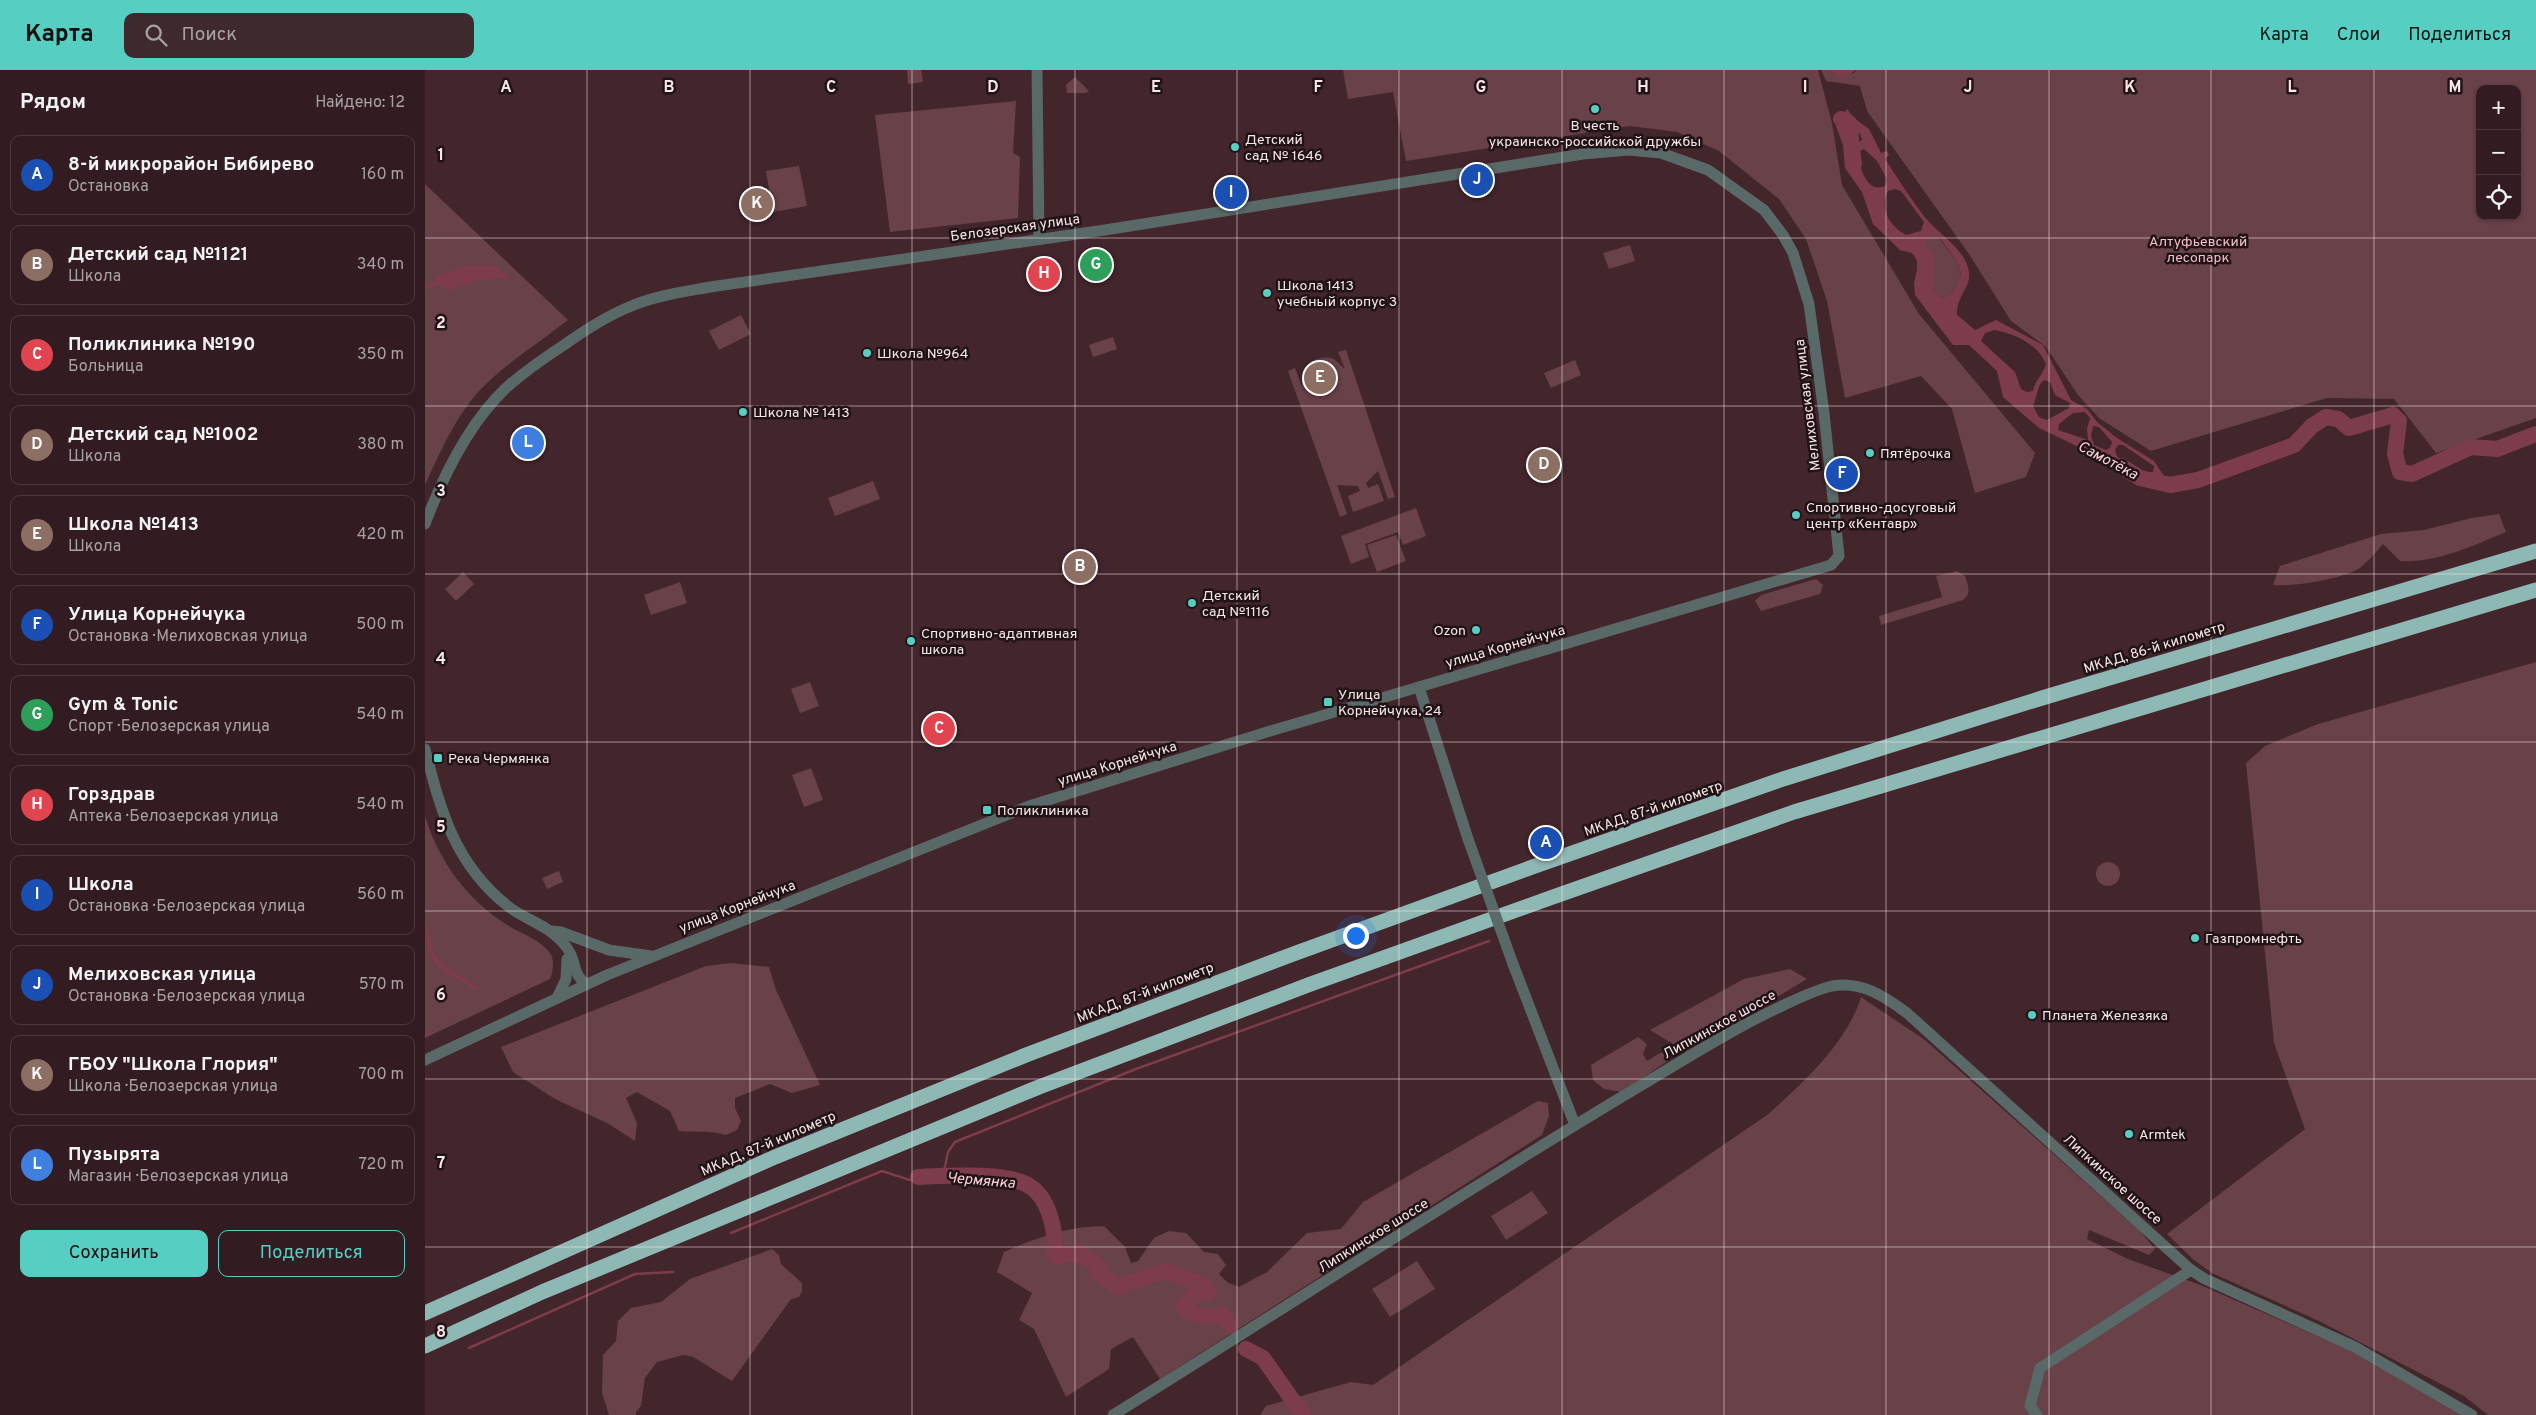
<!DOCTYPE html>
<html lang="ru">
<head>
<meta charset="utf-8">
<style>
	body { margin:0; font-family:Overpass,sans-serif; background:#3d292e; color:#f1f3f6 }
	.controls { position:absolute; right:15px; top:15px; display:grid; overflow:hidden; border-radius:10px; box-shadow:0 1px 4px #0004 }
	.controls button { width:45px; height:45px; display:grid; place-items:center; padding:0; border:0; border-bottom:1px solid #4d3a3f; background:#321c21; color:#f1f3f6; font:25px sans-serif }
	.you { position:absolute; left:930px; top:865px; width:18px; height:18px; margin:-12px; border:4px solid #fff; border-radius:50%; background:#1a73e8; box-shadow:0 0 0 8px #1a73e833 }
	.badge { display:grid; place-items:center; width:32px; height:32px; border-radius:50%; background:#57cec2; color:#fff; font-size:16px; font-weight:700 }
	.pin { position:absolute; translate:-50% -50%; border:2px solid #fff; box-shadow:0 1px 5px #0006 }
	.list { margin:0; padding:0; list-style:none }
	h2 { display:flex; justify-content:space-between; align-items:center; height:65px; margin:0; padding:0 20px; font-size:21px }
	h2 small { font-size:16px; font-weight:400; color:#a8a1a5 }
	.list li { display:grid; grid-template-columns:32px 1fr auto; gap:15px; align-items:center; box-sizing:border-box; height:80px; margin:0 10px 10px; padding:0 10px; border:1px solid #4d3a3f; border-radius:10px }
	.list b { display:block; font-size:19px; white-space:nowrap }
	.list p { margin:0; font-size:16px; white-space:nowrap; color:#a8a1a5 }
	.list em { font-size:16px; font-style:normal; color:#a8a1a5 }
	.actions { display:flex; gap:10px; padding:15px 20px }
	.actions a { flex:1; padding:11px 0; border:1px solid #57cec2; border-radius:10px; text-align:center; font-size:18px; color:#57cec2 }
	.actions .main { background:#57cec2; color:#111 }
	.icon { flex:none; width:28px; height:28px; fill:none; stroke:currentColor; stroke-width:2; stroke-linecap:round; stroke-linejoin:round }
	.map { position:relative; flex:none; width:2111px; height:1345px; overflow:hidden }
	header { display:flex; align-items:center; gap:30px; box-sizing:border-box; height:70px; padding:0 25px; background:#57cec2; color:#111 }
	header strong { font-size:24px }
	nav { display:flex; gap:28px; margin-inline-start:auto; font-size:18px }
	.search { width:350px; height:45px; background:#3d292e; display:flex; align-items:center; gap:12px; box-sizing:border-box; padding:0 18px; border-radius:10px; color:#a8a1a5; font-size:19px }
	main { display:flex }
	aside { flex:1; background:#321c21 }
	.map>svg:first-child { display:block }
	.green { fill:#684149; fill-rule:evenodd }
	.water { fill:#7d3c4c; fill-rule:evenodd }
	.lines { fill:none; stroke-linecap:round; stroke-linejoin:round }
	.stream { stroke:#7d3c4c; stroke-width:2.5 }
	.river { stroke:#7d3c4c; stroke-width:16 }
	.minor { stroke:#586967; stroke-width:11 }
	.highway { stroke:#8eb8b3; stroke-width:15 }
	.minor-bridge { stroke:#586967; stroke-width:11 }
	.grid { fill:none; stroke:#fbe7ea; stroke-width:1; stroke-opacity:0.55 }
	.poi-dot { fill:#57cec2; stroke:#201316; stroke-width:2 }
	.labels { text-anchor:middle; stroke-width:5; stroke-linejoin:round; paint-order:stroke }
	.poi-label { font-size:14px; fill:#fbe7ea; stroke:#201316; text-anchor:start }
	.street-label { font-size:14px; fill:#fbe7ea; stroke:#201316 }
	.park-label { font-size:14px; fill:#fbbdc9; stroke:#201316 }
	.water-label { font-size:15px; font-style:italic; fill:#fed3db; stroke:#201316 }
	.grid-label { font-size:16px; text-anchor:middle; font-weight:bold; fill:#fbe7ea; stroke:#201316; stroke-width:5; stroke-linejoin:round; paint-order:stroke }
</style>
</head>
<body>
<header>
<strong>Карта</strong>
<div class="search"><svg class="icon" aria-label="search" viewBox="0 0 24 24"><circle cx="10" cy="10" r="6"/><path d="M15 15l6 6"/></svg>Поиск</div>
<nav><a>Карта</a><a>Слои</a><a>Поделиться</a></nav>
</header>
<main>
<aside>
<h2>Рядом<small>Найдено: 12</small></h2>
<ul class="list">
<li><span class="badge" style="background:#1a4fb4">A</span><div><b>8-й микрорайон Бибирево</b><p>Остановка</p></div><em>160 m</em></li>
<li><span class="badge" style="background:#8d6e63">B</span><div><b>Детский сад №1121</b><p>Школа</p></div><em>340 m</em></li>
<li><span class="badge" style="background:#e0444e">C</span><div><b>Поликлиника №190</b><p>Больница</p></div><em>350 m</em></li>
<li><span class="badge" style="background:#8d6e63">D</span><div><b>Детский сад №1002</b><p>Школа</p></div><em>380 m</em></li>
<li><span class="badge" style="background:#8d6e63">E</span><div><b>Школа №1413</b><p>Школа</p></div><em>420 m</em></li>
<li><span class="badge" style="background:#1a4fb4">F</span><div><b>Улица Корнейчука</b><p>Остановка · Мелиховская улица</p></div><em>500 m</em></li>
<li><span class="badge" style="background:#2e9e5b">G</span><div><b>Gym &amp; Tonic</b><p>Спорт · Белозерская улица</p></div><em>540 m</em></li>
<li><span class="badge" style="background:#e0444e">H</span><div><b>Горздрав</b><p>Аптека · Белозерская улица</p></div><em>540 m</em></li>
<li><span class="badge" style="background:#1a4fb4">I</span><div><b>Школа</b><p>Остановка · Белозерская улица</p></div><em>560 m</em></li>
<li><span class="badge" style="background:#1a4fb4">J</span><div><b>Мелиховская улица</b><p>Остановка · Белозерская улица</p></div><em>570 m</em></li>
<li><span class="badge" style="background:#8d6e63">K</span><div><b>ГБОУ &quot;Школа Глория&quot;</b><p>Школа · Белозерская улица</p></div><em>700 m</em></li>
<li><span class="badge" style="background:#3f7fe0">L</span><div><b>Пузырята</b><p>Магазин · Белозерская улица</p></div><em>720 m</em></li>
</ul>
<div class="actions"><a class="main">Сохранить</a><a>Поделиться</a></div>
</aside>
<div class="map">
<svg width="2111" height="1345" viewBox="0 0 2111 1345">
	<rect width="100%" height="100%" fill="#43252c"/>
	<g class="green">
		<path d="M482 0H496L498 12 483 14Z"/>
		<path d="M918 0H1393L1407 53 1417 115 1494 244 1610 383 1601 407 1550 423 1527 339 1496 306 1420 328 1402 231 1381 169 1354 129 1294 81 1252 62 1205 56 981 91 968 22 923 29Z"/>
		<path d="M1396 0H1405L1409 5 1429 3 1431 0H2111V348L2011 383 1969 329 1902 328 1726 381 1674 348 1653 325 1621 277 1586 251 1544 184 1442 41 1435 16 1401 11ZM2055 19H2092V146H2055Z"/>
		<path d="M650 7 664 21 661 23H642L641 15Z"/>
		<path d="M591 31 588 83 595 87 593 148 465 162 450 45Z"/>
		<path d="M374 96 382 136 348 142 341 101Z"/>
		<path d="M0 114 143 250C114 273 81 293 56 319 31 345 15 383 0 415Z"/>
		<path d="M1503 168H1514L1533 193 1536 205 1528 222 1518 228 1505 223C1497 205 1492 186 1503 168Z"/>
		<path d="M1205 175 1210 191 1184 199 1178 183Z"/>
		<path d="M316 245 326 264 294 280 284 261Z"/>
		<path d="M688 267 692 279 668 287 664 275Z"/>
		<path d="M921 280 970 427 963 429 953 401 941 413 943 418 953 414 959 431 928 442 923 426 935 421 933 416 912 415 922 444 915 447 863 301 870 298 877 316C875 297 889 283 909 289L920 299 913 282Z"/>
		<path d="M1150 290 1156 305 1126 318 1119 303Z"/>
		<path d="M448 411 455 429 410 446 403 428Z"/>
		<path d="M991 438 1001 466 978 475 973 462 940 474 944 487 926 494 916 466Z"/>
		<path d="M2074 444 2081 462C2047 476 2013 493 1975 491L1958 474C1951 482 1944 491 1936 497 1921 509 1867 517 1848 515L1855 496 1956 464 1999 460 2047 448Z"/>
		<path d="M971 465 981 491 952 502 942 475Z"/>
		<path d="M1532 501 1540 506C1543 516 1547 523 1538 530L1456 555 1454 546 1517 527 1511 506Z"/>
		<path d="M38 502 49 514 31 531 20 519Z"/>
		<path d="M1391 509 1398 515 1395 524 1336 541 1330 531 1336 525Z"/>
		<path d="M255 512 262 533 226 545 219 525Z"/>
		<path d="M2111 592V1345H2063L2039 1326 1894 1251 1787 1203 1769 1190 1742 1164 1880 1059 1849 973 1821 693 1840 676 1893 654Z"/>
		<path d="M385 612 394 636 375 643 366 619Z"/>
		<path d="M386 698 398 730 379 737 367 705Z"/>
		<path d="M0 746C14 792 43 831 84 856 97 864 116 870 125 883 130 891 128 901 125 909L0 968Z"/>
		<circle cx="1683" cy="804" r="12"/>
		<path d="M134 801 138 812 122 819 117 808Z"/>
		<path d="M306 893 344 897 351 920 395 1015 367 1023 345 1014 310 1028V1038L316 1051 312 1060 301 1065C286 1060 270 1063 254 1061L245 1041 212 1022 201 1028 212 1053 210 1071 182 1053 130 1029 88 1002 76 977 281 896Z"/>
		<path d="M1365 899 1382 909 1261 982 1225 960 1319 909Z"/>
		<path d="M1436 927 1500 970 1715 1161 1730 1179 1724 1185 1664 1160 1662 1169 1703 1189 1773 1214 1927 1281 2040 1345H835L841 1336 926 1312 948 1315 1342 1045C1377 1014 1422 973 1436 927Z"/>
		<path d="M1213 967 1222 974 1218 984 1222 991 1235 983 1243 982 1244 990 1197 1022 1179 1019 1168 1010 1166 995Z"/>
		<path d="M1113 1031 1123 1033 1124 1046 1117 1065 735 1309 708 1267 686 1279 684 1299 641 1327 609 1259 594 1250 607 1223 572 1202 579 1182C611 1168 643 1156 679 1156L700 1177 706 1193 713 1191 729 1168 744 1161 761 1163 779 1182 793 1184 801 1195 794 1204 802 1212 814 1217 842 1202 882 1163 916 1159 938 1132Z"/>
		<path d="M1107 1121 1123 1143 1081 1170 1066 1146Z"/>
		<path d="M347 1179 354 1185 356 1194 377 1213V1221L374 1227 366 1229 307 1311 268 1287 259 1285 232 1292 220 1308 216 1336 211 1342V1345H184L177 1323 178 1285 191 1271 193 1251 206 1238 236 1232 265 1209Z"/>
		<path d="M992 1191 1010 1219 965 1247 947 1219Z"/>
	</g>
	<g class="water">
		<path d="M1405 0H1431L1419 8 1409 5Z"/>
		<path d="M1422 39 1429 48 1444 59 1456 83 1462 81 1464 85 1460 89C1474 110 1488 133 1504 152 1517 166 1541 181 1544 202 1546 218 1531 226 1532 245L1550 260 1571 250 1618 275 1646 330 1662 339 1672 352 1692 368 1729 391 1741 409 1738 414 1700 403 1683 391 1614 358 1578 327 1572 301 1544 275H1528L1490 225 1489 213 1493 195 1489 181 1482 177H1472L1448 154 1437 122 1420 98 1418 75 1411 56ZM1435 63 1437 70 1431 74 1425 73 1424 67ZM1439 79 1452 91 1462 109 1460 116C1441 124 1435 97 1432 82ZM1470 119 1476 121 1499 152 1496 161 1481 165C1464 155 1454 139 1463 121ZM1515 168 1533 193 1536 205 1528 222 1518 228 1505 223C1497 205 1492 186 1503 169ZM1570 260C1590 264 1613 274 1621 294 1618 305 1610 310 1608 321L1602 322 1596 319 1590 302 1556 271 1560 263ZM1619 310 1625 312 1630 325 1645 333 1644 338 1622 350 1614 347 1608 336 1615 314ZM1660 342 1665 348 1662 359 1663 370 1633 360 1634 354 1648 343ZM1668 356 1674 357 1687 372 1685 378 1681 380 1669 375 1666 366ZM1693 375H1698L1729 396 1728 402C1713 405 1693 395 1690 380Z"/>
		<path d="M44 195 70 196 85 208 54 210 26 220 12 215 0 220V215L11 210V206Z"/>
		<path d="M0 850 9 883 16 893 55 919 51 920C15 899 0 898 0 850Z"/>
	</g>
	<g class="lines">
		<g class="stream">
			<path d="M518 1106 523 1082 530 1072 711 999 1064 871"/>
			<path d="M306 1163 457 1101 485 1110 493 1107"/>
			<path d="M44 1278 210 1204 248 1202"/>
		</g>
		<g class="river">
			<path d="M1416 49 1424 53 1429 94"/>
			<path d="M1479 173 1492 176 1500 188V223L1507 230"/>
			<path d="M1696 396 1715 408 1745 415 1773 410 1869 375 1887 356 1901 347 1913 349 1924 358 1968 345 1974 351 1970 384 1975 402 1987 404 2046 377 2072 379 2111 364"/>
			<path d="M493 1107C520 1106 577 1102 601 1114 625 1126 631 1162 630 1186L655 1183 674 1196 673 1203 693 1217 740 1201 781 1216 784 1222 766 1227 758 1237C772 1248 781 1247 798 1245L805 1256"/>
			<path d="M821 1279 838 1288 878 1345"/>
		</g>
		<g class="minor">
			<path d="M612 0 614 169"/>
			<path d="M0 454C18 406 43 354 81 318 99 302 119 288 139 275 160 260 180 247 204 237 229 226 258 222 285 217L680 160 1158 84 1204 80 1236 83 1283 100 1339 140 1358 165 1368 183 1384 234 1399 343 1414 486 1406 495 842 662 604 736 182 905 0 990"/>
			<path d="M994 617 1043 769"/>
			<path d="M0 679C16 742 30 795 84 837 97 847 113 852 126 862 133 867 143 877 146 885 152 899 148 903 161 914"/>
			<path d="M126 861 136 862 184 880 226 886"/>
			<path d="M1088 894 1150 1055"/>
			<path d="M132 928 141 909 142 889"/>
			<path d="M688 1345C862 1237 1034 1124 1210 1019 1259 990 1307 959 1359 935 1374 928 1390 920 1407 916 1437 911 1459 926 1482 943L1766 1200 1780 1209 1930 1277 2047 1345"/>
			<path d="M1612 1345 1605 1336 1615 1298 1766 1200"/>
		</g>
		<g class="highway">
			<path d="M0 1243 350 1087 601 985 871 883 1113 795 1358 709 1617 628 2111 481"/>
			<path d="M0 1276 117 1222 614 1017 883 915 1125 828 1369 742 2111 520"/>
		</g>
		<path class="minor-bridge" d="M1043 769 1088 894"/>
	</g>
	<path class="grid" d="M162 0V1345M325 0V1345M487 0V1345M650 0V1345M812 0V1345M974 0V1345M1137 0V1345M1299 0V1345M1461 0V1345M1624 0V1345M1786 0V1345M1949 0V1345M0 168H2111M0 336H2111M0 504H2111M0 672H2111M0 841H2111M0 1009H2111M0 1177H2111"/>
	<g class="poi-dot">
		<circle cx="1170" cy="39" r="5"/>
		<circle cx="810" cy="77" r="5"/>
		<circle cx="842" cy="223" r="5"/>
		<circle cx="442" cy="283" r="5"/>
		<circle cx="318" cy="342" r="5"/>
		<circle cx="1445" cy="383" r="5"/>
		<circle cx="1371" cy="445" r="5"/>
		<circle cx="767" cy="533" r="5"/>
		<circle cx="1051" cy="560" r="5"/>
		<circle cx="486" cy="571" r="5"/>
		<rect x="898" y="627" width="10" height="10" rx="2.5"/>
		<rect x="8" y="683" width="10" height="10" rx="2.5"/>
		<rect x="557" y="735" width="10" height="10" rx="2.5"/>
		<circle cx="1770" cy="868" r="5"/>
		<circle cx="1607" cy="945" r="5"/>
		<circle cx="1704" cy="1064" r="5"/>
	</g>
	<g class="labels">
		<g class="poi-label">
			<text x="1170" y="60" text-anchor="middle">В честь<tspan x="1170" dy="16">украинско-российской дружбы</tspan></text>
			<text x="820" y="74">Детский<tspan x="820" dy="16">сад № 1646</tspan></text>
			<text x="852" y="220">Школа 1413<tspan x="852" dy="16">учебный корпус 3</tspan></text>
			<text x="452" y="288">Школа №964</text>
			<text x="328" y="347">Школа № 1413</text>
			<text x="1455" y="388">Пятёрочка</text>
			<text x="1381" y="442">Спортивно-досуговый<tspan x="1381" dy="16">центр «Кентавр»</tspan></text>
			<text x="777" y="530">Детский<tspan x="777" dy="16">сад №1116</tspan></text>
			<text x="1041" y="565" text-anchor="end">Ozon</text>
			<text x="496" y="568">Спортивно-адаптивная<tspan x="496" dy="16">школа</tspan></text>
			<text x="913" y="629">Улица<tspan x="913" dy="16">Корнейчука, 24</tspan></text>
			<text x="23" y="693">Река Чермянка</text>
			<text x="572" y="745">Поликлиника</text>
			<text x="1780" y="873">Газпромнефть</text>
			<text x="1617" y="950">Планета Железяка</text>
			<text x="1714" y="1069">Armtek</text>
		</g>
		<g class="street-label">
			<text transform="translate(590 157) rotate(-8)" y="5">Белозерская улица</text>
			<text transform="translate(1382 335) rotate(-97)" y="5">Мелиховская улица</text>
			<text transform="translate(1080 576) rotate(-16)" y="5">улица Корнейчука</text>
			<text transform="translate(1729 577) rotate(-17)" y="5">МКАД, 86-й километр</text>
			<text transform="translate(692 693) rotate(-17)" y="5">улица Корнейчука</text>
			<text transform="translate(1228 738) rotate(-19)" y="5">МКАД, 87-й километр</text>
			<text transform="translate(312 836) rotate(-21)" y="5">улица Корнейчука</text>
			<text transform="translate(720 922) rotate(-21)" y="5">МКАД, 87-й километр</text>
			<text transform="translate(1294 954) rotate(-29)" y="5">Липкинское шоссе</text>
			<text transform="translate(343 1073) rotate(-23)" y="5">МКАД, 87-й километр</text>
			<text transform="translate(1688 1109) rotate(42)" y="5">Липкинское шоссе</text>
			<text transform="translate(948 1165) rotate(-32)" y="5">Липкинское шоссе</text>
		</g>
		<g class="park-label">
			<text x="1773" y="176">Алтуфьевский<tspan x="1773" dy="16">лесопарк</tspan></text>
		</g>
		<g class="water-label">
			<text transform="translate(1683 390) rotate(28)" y="5">Самотёка</text>
			<text transform="translate(556 1110) rotate(5)" y="5">Чермянка</text>
		</g>
	</g>
	<g class="grid-label">
		<text x="81" y="22">A</text>
		<text x="244" y="22">B</text>
		<text x="406" y="22">C</text>
		<text x="568" y="22">D</text>
		<text x="731" y="22">E</text>
		<text x="893" y="22">F</text>
		<text x="1056" y="22">G</text>
		<text x="1218" y="22">H</text>
		<text x="1380" y="22">I</text>
		<text x="1543" y="22">J</text>
		<text x="1705" y="22">K</text>
		<text x="1867" y="22">L</text>
		<text x="2030" y="22">M</text>
		<text x="16" y="90">1</text>
		<text x="16" y="258">2</text>
		<text x="16" y="426">3</text>
		<text x="16" y="594">4</text>
		<text x="16" y="762">5</text>
		<text x="16" y="930">6</text>
		<text x="16" y="1098">7</text>
		<text x="16" y="1267">8</text>
	</g>
</svg>
<div class="controls">
<button>+</button>
<button>−</button>
<button><svg class="icon" aria-label="locate" viewBox="0 0 24 24"><circle cx="12" cy="12" r="6"/><path d="M12 2v4M12 18v4M2 12h4M18 12h4"/></svg></button>
</div>
<div class="you"></div>
<div class="pin badge" style="left:1121px;top:773px;background:#1a4fb4">A</div>
<div class="pin badge" style="left:655px;top:497px;background:#8d6e63">B</div>
<div class="pin badge" style="left:514px;top:659px;background:#e0444e">C</div>
<div class="pin badge" style="left:1119px;top:395px;background:#8d6e63">D</div>
<div class="pin badge" style="left:895px;top:308px;background:#8d6e63">E</div>
<div class="pin badge" style="left:1417px;top:404px;background:#1a4fb4">F</div>
<div class="pin badge" style="left:671px;top:195px;background:#2e9e5b">G</div>
<div class="pin badge" style="left:619px;top:204px;background:#e0444e">H</div>
<div class="pin badge" style="left:806px;top:123px;background:#1a4fb4">I</div>
<div class="pin badge" style="left:1052px;top:110px;background:#1a4fb4">J</div>
<div class="pin badge" style="left:332px;top:134px;background:#8d6e63">K</div>
<div class="pin badge" style="left:103px;top:373px;background:#3f7fe0">L</div>
</div>
</main>
</body>
</html>
